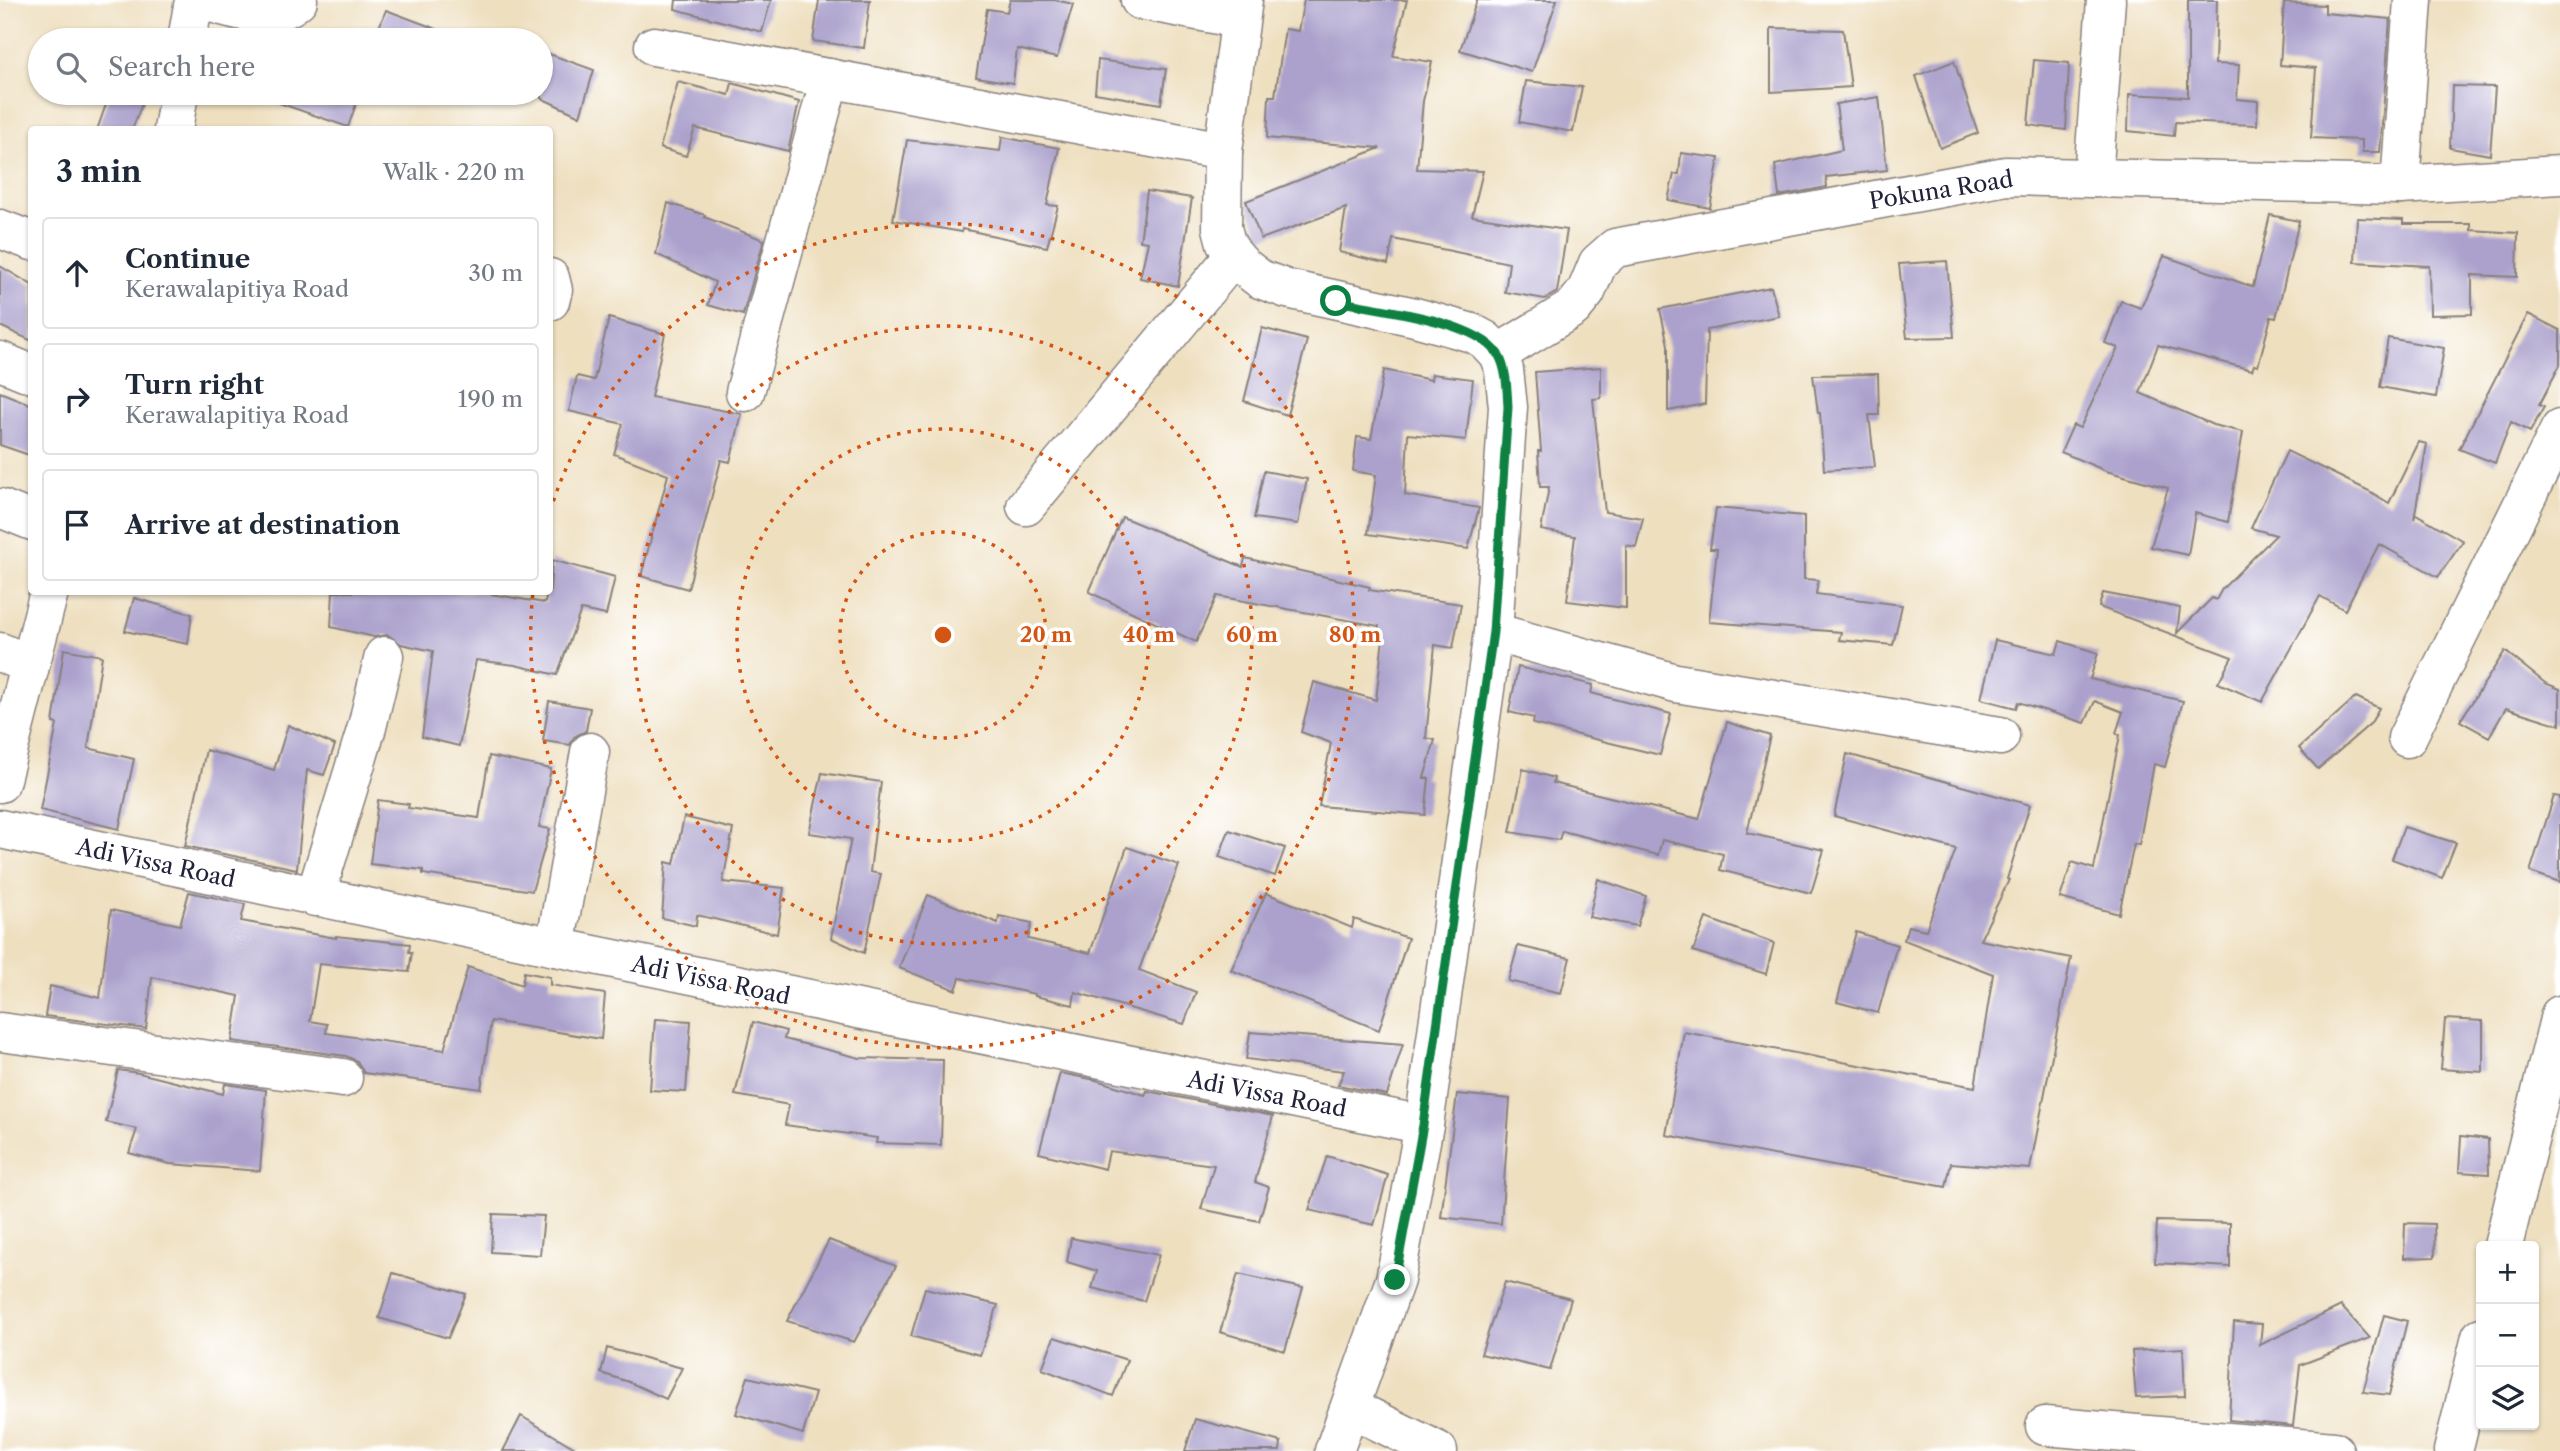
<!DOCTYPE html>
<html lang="en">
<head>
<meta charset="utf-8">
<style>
	body { margin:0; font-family:"Libre Caslon Text",serif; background:#f6f6f7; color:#1f2937 }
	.controls { position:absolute; right:21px; bottom:21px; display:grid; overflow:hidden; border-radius:7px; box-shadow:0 2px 5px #0004 }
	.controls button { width:63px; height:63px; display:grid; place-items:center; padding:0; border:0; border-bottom:2px solid #e0e1e3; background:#fff; color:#1f2937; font:35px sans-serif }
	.stop { position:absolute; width:21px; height:21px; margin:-16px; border:5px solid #0b8043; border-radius:50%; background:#fff }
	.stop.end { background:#0b8043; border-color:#fff; box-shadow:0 2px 7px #0008 }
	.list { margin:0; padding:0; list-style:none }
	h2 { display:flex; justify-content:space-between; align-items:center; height:91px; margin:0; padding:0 28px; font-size:30px }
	h2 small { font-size:23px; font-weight:400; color:#747a83 }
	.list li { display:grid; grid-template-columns:46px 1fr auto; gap:21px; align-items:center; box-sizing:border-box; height:112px; margin:0 14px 14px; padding:0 14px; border:2px solid #e0e1e3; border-radius:7px }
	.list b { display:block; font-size:26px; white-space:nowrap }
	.list p { margin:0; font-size:23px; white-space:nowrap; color:#747a83 }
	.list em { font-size:23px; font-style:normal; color:#747a83 }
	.icon { flex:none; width:38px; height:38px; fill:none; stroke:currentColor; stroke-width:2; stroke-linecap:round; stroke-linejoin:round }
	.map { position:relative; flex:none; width:2560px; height:1451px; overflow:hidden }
	.search { position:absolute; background:#fff; box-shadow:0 2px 5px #0004; left:28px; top:28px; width:525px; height:77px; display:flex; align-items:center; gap:18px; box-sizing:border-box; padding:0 24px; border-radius:38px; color:#747a83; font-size:26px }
	.panel { position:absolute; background:#fff; box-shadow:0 2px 5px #0004; left:28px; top:126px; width:525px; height:469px; border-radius:7px }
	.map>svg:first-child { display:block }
	.building { fill:#aba1cc }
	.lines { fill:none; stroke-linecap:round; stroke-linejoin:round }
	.minor-casing { stroke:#88807d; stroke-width:41 }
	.minor { stroke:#fff; stroke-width:38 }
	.route { stroke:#0b8043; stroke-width:9 }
	.ring { fill:none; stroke:#d45411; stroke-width:3.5; stroke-dasharray:3.5 7 }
	.labels { text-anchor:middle; stroke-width:7; stroke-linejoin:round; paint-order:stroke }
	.street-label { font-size:23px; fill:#22223b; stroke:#fff }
	.centre { fill:#d45411; stroke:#fff; stroke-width:3.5 }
	.ring-label { font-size:21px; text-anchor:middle; font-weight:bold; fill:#d45411; stroke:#fff; stroke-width:7; stroke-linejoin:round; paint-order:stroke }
</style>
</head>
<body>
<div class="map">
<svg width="2560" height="1451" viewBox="0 0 2560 1451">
	<rect width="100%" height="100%" fill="#fff"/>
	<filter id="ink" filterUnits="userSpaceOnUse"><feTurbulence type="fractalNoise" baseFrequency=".0143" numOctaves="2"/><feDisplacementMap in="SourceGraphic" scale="14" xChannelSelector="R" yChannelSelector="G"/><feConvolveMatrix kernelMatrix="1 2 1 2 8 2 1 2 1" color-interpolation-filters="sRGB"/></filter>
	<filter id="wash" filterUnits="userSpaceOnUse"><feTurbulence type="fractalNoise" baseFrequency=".00686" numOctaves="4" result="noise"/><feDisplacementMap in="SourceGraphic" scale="28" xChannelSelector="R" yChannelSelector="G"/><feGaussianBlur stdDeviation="1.57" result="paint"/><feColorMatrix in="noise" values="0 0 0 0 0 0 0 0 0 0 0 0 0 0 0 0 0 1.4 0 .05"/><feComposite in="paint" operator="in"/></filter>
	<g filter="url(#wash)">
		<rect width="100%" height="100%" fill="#eedfbf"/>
		<g id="blocks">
			<g class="building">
				<path d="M676 0H771L762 32 675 9Z"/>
				<path d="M819 0H870L864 48 813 41Z"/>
				<path d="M1010 0H1055L1073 4 1057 58 1017 49 1013 83 976 77 987 9 1007 12Z"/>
				<path d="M1304 0H1407L1393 56 1432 62 1423 101 1417 169 1483 171 1472 216 1567 230 1557 292 1545 299 1505 292 1509 263 1393 239 1388 264 1339 252 1346 208 1261 239 1246 201 1380 148 1267 138 1269 96H1275L1285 29 1298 31Z"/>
				<path d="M1477 0H1557L1532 72 1460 50Z"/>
				<path d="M2188 0H2217L2215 64 2239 65 2237 99 2258 101 2257 125 2175 122 2174 136 2128 131 2129 94 2188 97Z"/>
				<path d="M2284 3 2325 5V13L2390 19 2380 152H2362V140L2311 138 2316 68 2280 65Z"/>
				<path d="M386 10 458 37V40H374Z"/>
				<path d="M1771 28 1843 30 1851 87 1771 92Z"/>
				<path d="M541 51 594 70 580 116 541 98Z"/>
				<path d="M1098 60 1166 69 1161 104 1095 93Z"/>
				<path d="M2034 60 2069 63 2066 130 2028 125Z"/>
				<path d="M1954 61 1978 133 1940 148 1916 76Z"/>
				<path d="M1526 81 1582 87 1573 132 1519 122Z"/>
				<path d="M678 82 729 95 732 83 799 102 788 151 695 128 686 156 660 148Z"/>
				<path d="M2452 86 2495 87 2490 155 2450 148Z"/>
				<path d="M110 93H146L132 130H97Z"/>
				<path d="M263 93H360L348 127 262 97Z"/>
				<path d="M1879 97 1887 170 1826 177 1827 187 1779 196 1775 165 1842 150 1836 104Z"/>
				<path d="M1002 137 1059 148 1047 205 1058 206 1047 247 962 229V232L893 220 907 140 1000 151Z"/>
				<path d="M1681 153 1719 158 1710 208 1668 200 1674 174H1679Z"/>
				<path d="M1147 191 1192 198 1178 286 1140 278 1148 242 1140 241Z"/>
				<path d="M668 203 705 215 704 217 764 240 743 315 708 305 715 282 656 254Z"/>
				<path d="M2270 215 2299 221 2276 318 2271 317 2258 366 2254 365 2252 370 2158 345 2140 393 2213 425 2243 432 2228 522 2195 513 2188 555 2151 547 2168 488 2106 471 2061 452 2073 425 2080 428 2118 348 2105 343 2121 301 2141 308 2164 256 2253 287Z"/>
				<path d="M2357 218 2403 220V224H2471V230L2518 233 2517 277 2472 275V314L2430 315 2429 266 2355 262Z"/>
				<path d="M1947 261 1954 337 1907 338 1899 264Z"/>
				<path d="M0 266 32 285V341L0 326Z"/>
				<path d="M1771 287 1779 316 1707 330 1705 404 1668 411V345L1660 309Z"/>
				<path d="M2528 314 2560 330V365L2539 405 2544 407 2530 432 2511 422 2495 463 2459 449Z"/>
				<path d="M609 318 665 334 651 397 742 414 730 462 721 460 688 589 641 576 668 475 614 454 623 424 569 411 577 376 594 380Z"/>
				<path d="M1262 328 1307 340 1287 415 1244 401Z"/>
				<path d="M2388 338 2444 348 2436 397 2380 387Z"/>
				<path d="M1601 367V398L1593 399 1605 512 1643 518 1636 547 1626 545V608L1567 601 1575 536 1541 530 1549 487H1540L1538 451H1541L1535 372Z"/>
				<path d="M1384 370 1431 380 1432 374 1473 379 1466 440 1408 434 1405 495 1479 508 1468 549 1368 534 1376 475 1353 471 1357 437 1371 439Z"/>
				<path d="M1878 374 1879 415H1869L1875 467 1824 470 1820 413H1818L1813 375Z"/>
				<path d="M0 392 32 405V456L0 445Z"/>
				<path d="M2419 442 2427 444 2414 519 2416 514 2463 541 2438 577 2379 544 2345 610 2320 596 2262 702 2218 683 2232 657 2099 607 2103 593 2180 608 2177 633 2212 598 2216 600 2222 589 2276 535 2251 528 2287 451 2367 490 2389 503Z"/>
				<path d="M1264 471 1307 479 1298 524 1254 518Z"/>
				<path d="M1716 508 1804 516V579L1818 580 1816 594 1902 605 1893 645 1839 640 1841 632 1709 622 1717 549H1710Z"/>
				<path d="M1122 517 1243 567 1245 558 1370 587 1369 590 1461 604 1453 648 1435 645 1426 738 1435 740 1424 778H1429L1425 815 1319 806 1331 743 1301 732 1314 682 1376 700 1383 638 1377 637 1379 626 1217 596 1196 642 1089 592Z"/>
				<path d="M552 560 615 577 606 615 581 610 557 675 515 665 476 660 459 746 422 737 433 651 401 644 388 635 374 637 331 627 333 592H478L545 603 547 592H550Z"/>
				<path d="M134 598 192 614 188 644 125 631Z"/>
				<path d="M1995 640 2056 654 2060 641 2098 653 2090 679 2183 701 2165 767 2154 764 2139 845 2134 844 2119 914 2060 898 2072 862 2094 869 2120 735 2116 733 2123 712 2095 701 2085 723 2018 702 2016 708 1981 699Z"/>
				<path d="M64 649 102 656 88 748 134 759 119 829 40 810 57 724 53 723Z"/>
				<path d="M2505 651 2545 683 2560 689V725L2506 708 2489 737 2460 721Z"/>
				<path d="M1518 667 1593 685 1591 693 1671 714 1660 755 1533 724 1534 718 1509 712Z"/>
				<path d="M2356 697 2379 708 2371 723 2318 769 2299 748Z"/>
				<path d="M549 701 590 708 586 731 574 737 570 745 543 741Z"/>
				<path d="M1727 722 1770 736 1747 833 1824 850 1811 893 1720 870 1723 854 1662 840 1658 855 1562 831 1559 840 1510 832 1523 769 1554 778 1553 783 1699 819Z"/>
				<path d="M288 725 335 745 324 775 307 770 297 869 185 846 206 750 274 770Z"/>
				<path d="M1847 754 2030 805 2007 879 2009 880 1980 940 2071 958 2030 1169 1951 1163 1946 1187 1666 1135 1684 1032 1975 1087 1993 974 1904 940 1908 926 1926 930 1956 849 1834 816Z"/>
				<path d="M489 756 551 769 539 827 550 829 532 891 423 874V870L370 864 378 800 409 804 408 808 479 818Z"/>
				<path d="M822 773 881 782 870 872 881 874 864 953 831 938 851 839 809 833Z"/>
				<path d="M2554 796 2560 797V882L2530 872Z"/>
				<path d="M684 817 733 829 723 882 784 888 777 934 697 915 696 926 662 918 666 862 674 864Z"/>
				<path d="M2404 827 2456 843 2442 878 2392 859Z"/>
				<path d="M1229 830 1285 848 1275 876 1219 857Z"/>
				<path d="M1127 847 1179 865 1139 970 1196 992 1184 1024 1075 992 1073 1005 1035 996V994L960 978 956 990 899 968 928 895 998 923 999 916 1032 923 1028 939 1090 953Z"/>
				<path d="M1598 879 1646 896 1637 926 1589 917Z"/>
				<path d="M189 892 245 904 241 921 336 938V936L410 944 409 952H412L409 972 319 964 310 1021 327 1024 326 1033 444 1050 468 967 522 985 524 972 550 977V985L605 994 601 1039 491 1021 481 1089 364 1073 357 1061 346 1056 232 1041 239 996 152 977 146 1029 45 1016 50 986 100 998 111 910 180 925Z"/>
				<path d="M1266 893 1352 928 1354 919 1408 938 1379 1030 1231 970Z"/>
				<path d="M1706 918 1774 943 1766 974 1693 951Z"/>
				<path d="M1856 932 1897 945 1878 1013 1837 1002Z"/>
				<path d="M1518 946 1570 958 1561 993 1508 981Z"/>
				<path d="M655 1019 691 1021 686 1092 650 1090Z"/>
				<path d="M2445 1019 2483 1021V1072L2441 1069Z"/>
				<path d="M753 1022 786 1031 784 1039 860 1058 943 1060 941 1145 876 1143 877 1138 785 1125 789 1105 735 1095Z"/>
				<path d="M1250 1032 1403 1044 1387 1095 1338 1085 1344 1071 1246 1059Z"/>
				<path d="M118 1070 139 1073 223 1094 225 1084 266 1090 260 1171 170 1164 129 1153 137 1129 106 1122Z"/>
				<path d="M1060 1073 1096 1080 1145 1095 1147 1091 1273 1116 1255 1182 1269 1187 1259 1221 1201 1209 1214 1165 1109 1151 1105 1169 1039 1153Z"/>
				<path d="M1457 1094 1510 1099 1501 1224 1441 1217Z"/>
				<path d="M2461 1136 2488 1139 2489 1174 2459 1172Z"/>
				<path d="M1327 1156 1388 1175 1374 1225 1309 1210Z"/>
				<path d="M493 1214 544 1216 540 1255 491 1252Z"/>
				<path d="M2157 1221 2230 1223V1267L2155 1263Z"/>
				<path d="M2405 1223 2434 1224 2435 1257 2404 1258Z"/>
				<path d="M1071 1238 1159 1255 1144 1301 1092 1288 1097 1271 1067 1262Z"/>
				<path d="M829 1240 896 1266 854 1342 787 1321Z"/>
				<path d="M393 1273 466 1294 448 1338 379 1318Z"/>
				<path d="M1238 1274 1303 1288 1285 1351 1220 1332Z"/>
				<path d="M1505 1282 1571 1299 1550 1370 1481 1354Z"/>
				<path d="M925 1288 998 1305 980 1355 911 1336Z"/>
				<path d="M2341 1306 2370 1338 2300 1365 2293 1426 2229 1420 2234 1322 2262 1324 2260 1345Z"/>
				<path d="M2384 1315 2407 1321 2389 1395 2363 1392Z"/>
				<path d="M1054 1337 1127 1360 1113 1396 1042 1369Z"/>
				<path d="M607 1348 682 1368 666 1399 629 1382 601 1373Z"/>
				<path d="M2183 1348 2185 1396 2136 1398 2132 1351Z"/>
				<path d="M748 1377 815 1393 803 1434 736 1414Z"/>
				<path d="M521 1416 580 1451H503Z"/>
				<path d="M1195 1419 1281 1442 1280 1451H1185Z"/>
			</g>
		</g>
	</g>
	<g filter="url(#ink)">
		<use href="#blocks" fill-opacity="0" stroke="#88807d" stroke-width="2"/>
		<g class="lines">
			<defs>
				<g id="minor">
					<path d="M201 0C232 8 271 25 298 0"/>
					<path d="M1140 0 1240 19"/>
					<path d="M1243 0 1223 151 1222 228 1226 243 1234 256 1243 266 1260 279 1287 289 1415 317 1472 333 1485 340 1498 354 1504 370 1508 407 1493 632 1424 1125 1395 1280 1334 1451"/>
					<path d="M187 40 194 0"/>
					<path d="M654 46 1223 151"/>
					<path d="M173 130 179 93"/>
					<path d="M2093 178 2106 0"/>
					<path d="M2400 185 2413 0"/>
					<path d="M0 229 32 241"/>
					<path d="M550 278 553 290 550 301"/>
					<path d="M1498 354 1573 308 1586 292 1598 263 1615 248 2006 176 2400 185 2560 175"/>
					<path d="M0 361 32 374"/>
					<path d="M745 392 830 78"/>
					<path d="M1026 506 1234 256"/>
					<path d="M0 508 32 521"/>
					<path d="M1493 632 1676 683 2000 736"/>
					<path d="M0 652 30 665"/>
					<path d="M2407 738 2560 429"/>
					<path d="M0 783 49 592"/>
					<path d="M0 829 555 947 1424 1125"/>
					<path d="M315 897 367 727 384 656"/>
					<path d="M555 947 590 752"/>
					<path d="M0 1032 343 1078"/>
					<path d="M2503 1246 2560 1015"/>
					<path d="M1351 1408 1438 1451"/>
					<path d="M2045 1426 2334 1451"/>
					<path d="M2453 1451 2481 1337"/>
				</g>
			</defs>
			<use href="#minor" class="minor-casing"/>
			<use href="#minor" class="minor"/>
		</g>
	</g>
	<g class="lines" filter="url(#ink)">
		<path class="route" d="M1336 301C1375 309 1476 320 1498 354 1507 369 1507 390 1508 407L1493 632 1423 1125 1395 1280"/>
	</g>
	<g class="ring">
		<circle cx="943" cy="635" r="103"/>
		<circle cx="943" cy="635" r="206"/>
		<circle cx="943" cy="635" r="309"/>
		<path d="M550 511A412 412 0 1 1 533 592"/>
	</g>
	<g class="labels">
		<g class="street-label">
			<text transform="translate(1941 190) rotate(-9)" y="8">Pokuna Road</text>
			<text transform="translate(156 863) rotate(12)" y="8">Adi Vissa Road</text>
			<text transform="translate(711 980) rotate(12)" y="8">Adi Vissa Road</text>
			<text transform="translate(1267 1094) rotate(11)" y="8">Adi Vissa Road</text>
		</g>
	</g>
	<circle cx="943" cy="635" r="10" class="centre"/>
	<g class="ring-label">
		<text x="1046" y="642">20 m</text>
		<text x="1149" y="642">40 m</text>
		<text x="1252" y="642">60 m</text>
		<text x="1355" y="642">80 m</text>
	</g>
</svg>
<div class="controls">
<button>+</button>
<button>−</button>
<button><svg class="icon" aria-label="layers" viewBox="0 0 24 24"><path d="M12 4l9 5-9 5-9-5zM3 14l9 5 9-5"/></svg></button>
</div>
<div class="stop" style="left:1336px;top:301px"></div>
<div class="stop end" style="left:1395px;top:1280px"></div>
<div class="search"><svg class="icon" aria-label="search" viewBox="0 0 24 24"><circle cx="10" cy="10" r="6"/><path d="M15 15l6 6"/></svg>Search here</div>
<section class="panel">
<h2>3 min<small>Walk · 220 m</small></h2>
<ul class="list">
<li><svg class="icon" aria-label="ahead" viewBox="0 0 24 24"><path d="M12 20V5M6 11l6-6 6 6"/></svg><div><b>Continue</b><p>Kerawalapitiya Road</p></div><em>30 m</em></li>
<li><svg class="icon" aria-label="right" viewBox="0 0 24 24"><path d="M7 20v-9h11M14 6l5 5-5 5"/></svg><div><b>Turn right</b><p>Kerawalapitiya Road</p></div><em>190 m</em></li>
<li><svg class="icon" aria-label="arrive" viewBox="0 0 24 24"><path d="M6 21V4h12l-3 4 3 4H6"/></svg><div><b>Arrive at destination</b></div></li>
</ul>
</section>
</div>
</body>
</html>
